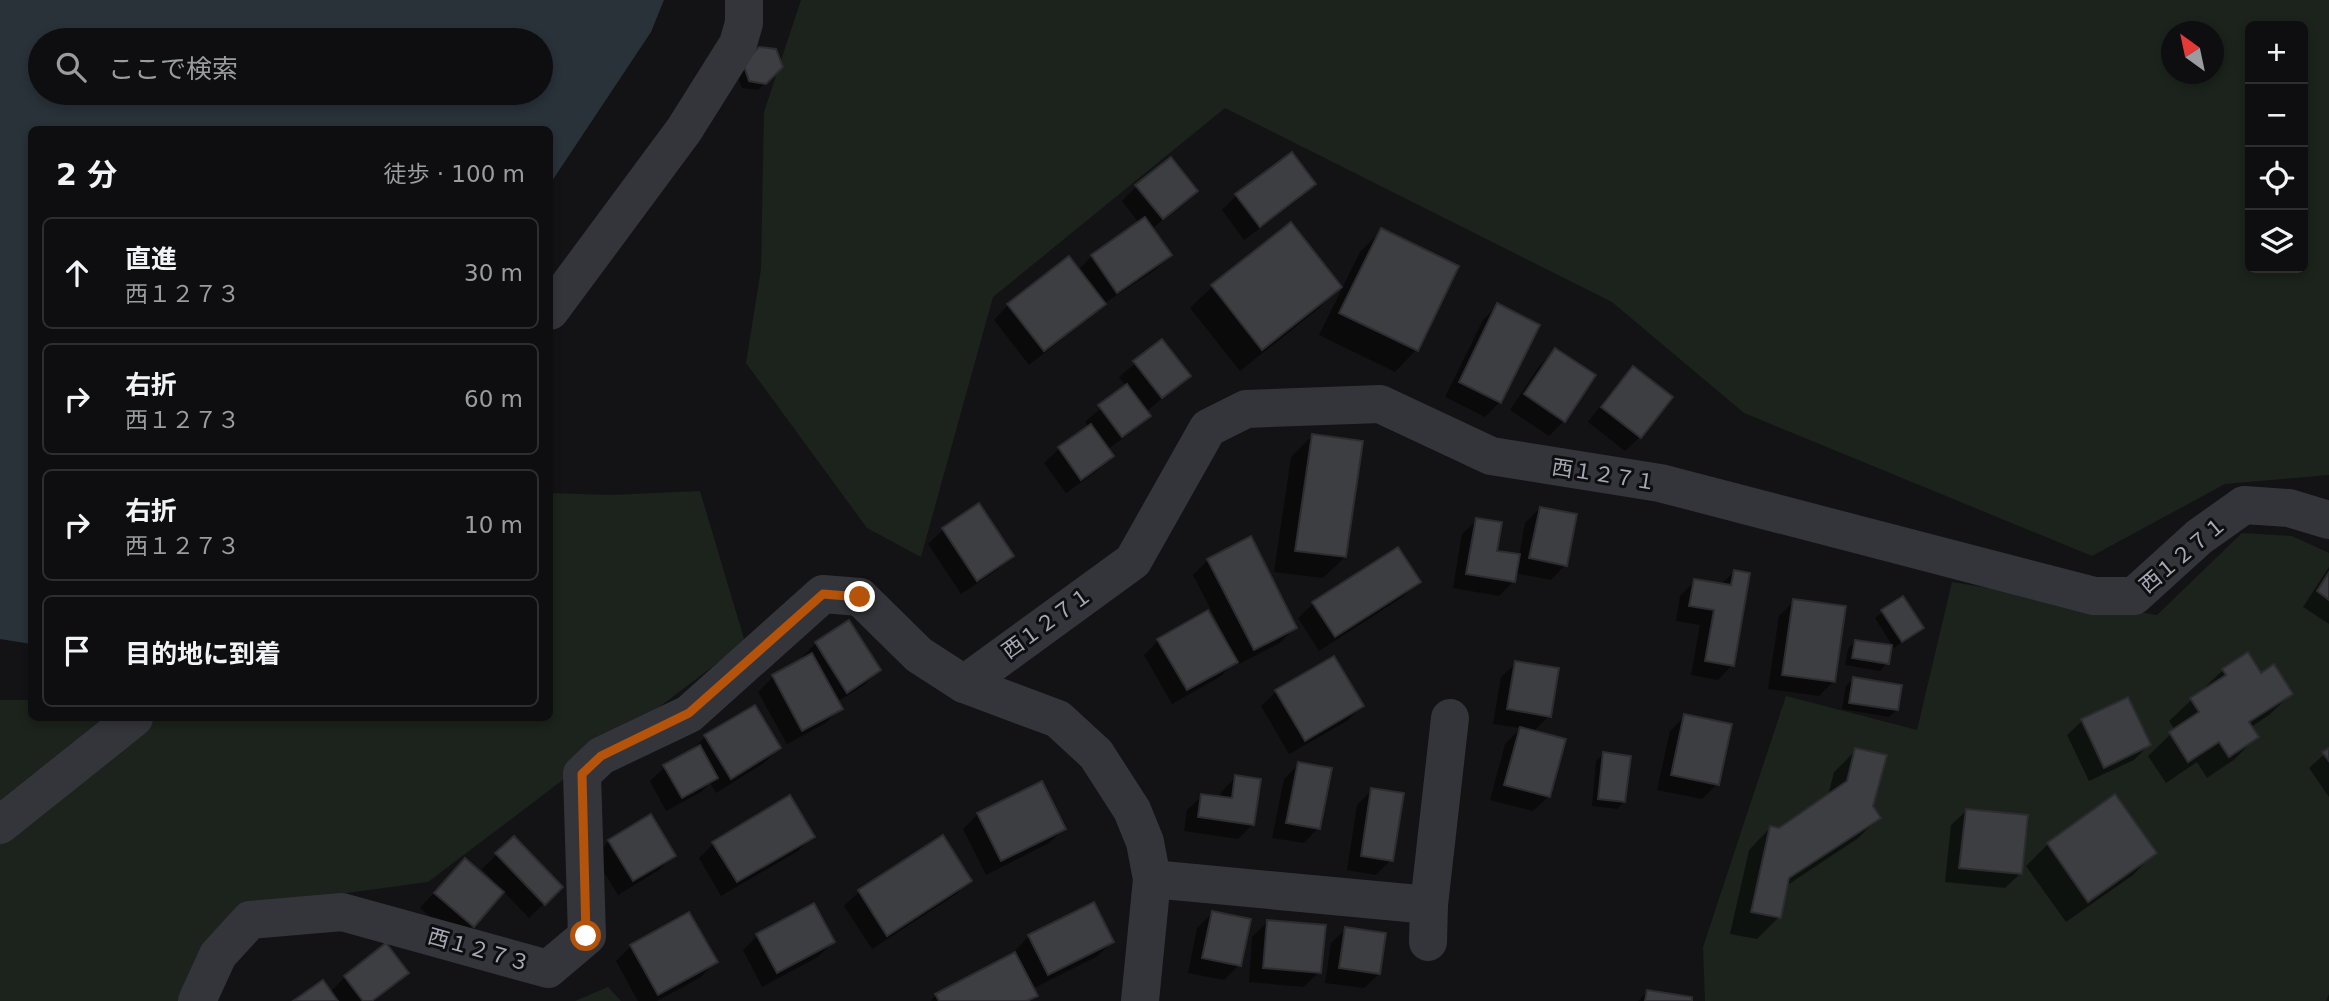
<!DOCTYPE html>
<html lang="ja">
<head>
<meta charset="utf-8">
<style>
	body { margin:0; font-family:"DejaVu Sans","Noto Sans JP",sans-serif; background:#1c1c1e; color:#f1f3f6 }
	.controls { position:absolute; right:21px; top:21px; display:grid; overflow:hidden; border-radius:10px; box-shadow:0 4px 10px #0003 }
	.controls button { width:63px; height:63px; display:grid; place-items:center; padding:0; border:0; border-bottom:2px solid #2e2e30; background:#0e0e10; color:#f1f3f6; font:35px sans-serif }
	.compass { position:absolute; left:2161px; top:21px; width:63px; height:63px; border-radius:50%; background:#0e0e10; box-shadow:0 4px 10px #0003; rotate:327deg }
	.stop { position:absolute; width:21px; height:21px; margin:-16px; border:5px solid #b45309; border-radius:50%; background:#fff }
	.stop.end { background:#b45309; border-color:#fff; box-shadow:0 2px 7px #0008 }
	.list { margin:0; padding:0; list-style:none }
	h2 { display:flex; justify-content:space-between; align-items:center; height:91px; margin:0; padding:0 28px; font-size:30px }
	h2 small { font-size:23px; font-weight:400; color:#9b9c9f }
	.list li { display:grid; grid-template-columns:46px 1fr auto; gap:21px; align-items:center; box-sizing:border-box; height:112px; margin:0 14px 14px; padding:0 14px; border:2px solid #2e2e30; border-radius:10px }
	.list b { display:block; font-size:26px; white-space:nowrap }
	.list p { margin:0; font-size:23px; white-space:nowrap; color:#9b9c9f }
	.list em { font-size:23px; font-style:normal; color:#9b9c9f }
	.icon { flex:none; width:38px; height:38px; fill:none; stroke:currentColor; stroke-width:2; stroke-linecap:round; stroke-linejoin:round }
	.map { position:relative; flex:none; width:2329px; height:1001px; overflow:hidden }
	.search { position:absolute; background:#0e0e10; box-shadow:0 4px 10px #0003; left:28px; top:28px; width:525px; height:77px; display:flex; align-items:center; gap:18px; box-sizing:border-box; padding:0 24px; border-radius:38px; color:#9b9c9f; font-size:26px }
	.panel { position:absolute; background:#0e0e10; box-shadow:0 4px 10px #0003; left:28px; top:126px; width:525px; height:595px; border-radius:10px }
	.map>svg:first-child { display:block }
	.green { fill:#1b231c; fill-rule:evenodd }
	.water { fill:#293139; fill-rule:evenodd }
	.shadow { fill:#0007 }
	.building { fill:#3d3e42; stroke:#2d2d31; stroke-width:2 }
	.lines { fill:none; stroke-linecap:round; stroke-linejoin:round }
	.minor { stroke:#34353a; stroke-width:38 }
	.route { stroke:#b45309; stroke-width:9 }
	.labels { text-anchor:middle; stroke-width:6; stroke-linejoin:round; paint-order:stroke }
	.street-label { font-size:21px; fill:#a4a9b5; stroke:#0e0e10 }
</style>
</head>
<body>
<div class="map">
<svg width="2329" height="1001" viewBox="0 0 2329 1001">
	<rect width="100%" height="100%" fill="#131315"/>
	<g class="green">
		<path d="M801 0H2329V475L2225 484 2092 556 1744 413 1612 302 1225 108 993 297 921 557 867 528 746 363 761 269 764 112ZM2250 26H2303V268H2250ZM2172 32H2214V74H2172Z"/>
		<path d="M700 491 745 642 428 882 242 907 190 1001H0V700H31L32 718H550V493L610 495Z"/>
		<path d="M2242 533 2292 536 2329 553V994L2326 1001H1705L1703 947 1786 696 1917 730 1952 582 2157 615Z"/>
		<path d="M608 987 621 1001H575Z"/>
	</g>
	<path class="water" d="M0 0H664L651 32 550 184V130H32L31 644 0 639ZM40 40H541V93H40Z"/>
	<g class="shadow">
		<path d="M760 49 781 67 758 90 742 88 736 72Z"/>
		<path d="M1314 184 1299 199 1244 240 1222 210 1236 196Z"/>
		<path d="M1137 186 1196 191 1152 229 1170 255 1155 270 1102 305 1089 318 1029 365 994 320 1008 305 1078 270 1092 256 1139 223 1122 201Z"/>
		<path d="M1291 224 1340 287 1318 309 1240 371 1190 308 1212 287Z"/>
		<path d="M1382 230 1457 267 1416 350 1395 372 1319 335 1360 252Z"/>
		<path d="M1497 306 1500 402 1485 417 1445 397 1483 320Z"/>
		<path d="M1162 341 1188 376 1146 412 1149 416 1134 430 1107 450 1112 456 1097 471 1066 493 1044 463 1059 449 1089 427 1085 422 1126 386 1119 377Z"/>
		<path d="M1555 350 1564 421 1549 436 1510 410 1540 365Z"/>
		<path d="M1633 368 1640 437 1625 451 1588 422 1618 383Z"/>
		<path d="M1312 436 1345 557 1323 578 1274 572 1291 457Z"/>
		<path d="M979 506 1012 556 997 570 961 594 928 544 943 530Z"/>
		<path d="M1540 508 1565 565 1551 580 1515 573 1514 581 1499 596 1453 588 1462 534 1477 520 1495 552 1519 556 1525 523Z"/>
		<path d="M1208 560 1295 628 1280 643 1239 664 1237 660 1221 676 1172 704 1144 655 1159 640 1226 639 1193 575Z"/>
		<path d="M2329 567V624L2303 607Z"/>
		<path d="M1734 572 1732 665 1718 680 1691 675 1700 625 1676 621 1680 596 1695 581 1720 585Z"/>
		<path d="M1418 581 1404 596 1319 651 1298 618 1313 604Z"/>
		<path d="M1902 598 1921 628 1894 648 1875 618Z"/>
		<path d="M1794 601 1834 681 1819 696 1768 689 1779 616Z"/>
		<path d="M1855 641 1887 663 1880 671 1845 665 1848 649Z"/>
		<path d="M816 643 879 670 864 685 837 702 840 708 826 723 787 744 758 692 773 677 803 660 801 658Z"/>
		<path d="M1516 663 1549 716 1533 732 1564 740 1548 797 1533 811 1490 800 1505 744 1521 728 1493 724 1501 677Z"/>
		<path d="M2223 670 2260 675 2291 694 2269 715 2250 728 2256 737 2235 759 2207 778 2197 762 2166 783 2148 756 2175 730 2169 721Z"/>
		<path d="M1853 679 1897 710 1889 717 1842 709 1846 686Z"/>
		<path d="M1276 692 1362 706 1347 721 1289 754 1261 706Z"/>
		<path d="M1685 716 1717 784 1702 799 1657 790 1670 731Z"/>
		<path d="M2082 721 2149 745 2134 760 2089 781 2067 735Z"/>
		<path d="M705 737 779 748 764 763 716 793 710 783 701 792 666 811 650 781 665 767 691 751Z"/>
		<path d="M1856 750 1885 756 1873 807 1879 818 1857 839 1786 886 1779 917 1757 939 1730 934 1749 850 1770 828 1779 830 1828 796 1834 772Z"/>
		<path d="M2329 750V797L2309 768Z"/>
		<path d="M1603 754 1624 802 1617 809 1592 806 1596 761Z"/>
		<path d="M1299 764 1318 828 1304 843 1272 838 1284 779Z"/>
		<path d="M1236 777 1253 824 1238 839 1184 831 1187 810 1202 796 1220 798 1221 792Z"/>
		<path d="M1372 790 1391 860 1376 875 1347 870 1357 805Z"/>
		<path d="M1966 811 2020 874 2005 888 1945 882 1951 825Z"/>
		<path d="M978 814 1064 829 1049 843 986 875 963 829Z"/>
		<path d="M813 836 798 851 721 896 699 858 714 843Z"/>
		<path d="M942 837 970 880 955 895 872 949 844 906 859 892Z"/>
		<path d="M514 838 561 887 529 918 503 891 458 941 420 908 450 875 493 885 495 883 482 869Z"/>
		<path d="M609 841 674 855 659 870 618 895 594 856Z"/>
		<path d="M2048 844 2154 853 2133 875 2066 922 2026 866Z"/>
		<path d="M1212 913 1239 965 1224 980 1188 973 1197 928Z"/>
		<path d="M1267 922 1319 972 1304 987 1249 982 1252 937Z"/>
		<path d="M1346 929 1379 974 1364 988 1325 983 1331 943Z"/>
		<path d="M757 936 833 942 818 957 762 987 743 950Z"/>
		<path d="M1029 936 1112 941 1098 956 1032 989 1035 995 1030 1001H931L936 995 1016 954 1015 951Z"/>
		<path d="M631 946 715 962 701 977 657 1001H638L616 961Z"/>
		<path d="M406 973 374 1001H296L330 992 345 977Z"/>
		<path d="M1648 991 1690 1001H1638Z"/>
	</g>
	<g class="building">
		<path d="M759 47 776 49 783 67 766 84 749 81 743 63Z"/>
		<path d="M1292 152 1316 184 1260 227 1235 194Z"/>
		<path d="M1171 157 1198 191 1163 219 1135 185Z"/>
		<path d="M1145 217 1172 255 1117 293 1091 255Z"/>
		<path d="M1291 222 1342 287 1262 350 1211 285Z"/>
		<path d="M1381 228 1459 266 1418 351 1339 313Z"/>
		<path d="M1069 256 1106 304 1044 351 1007 304Z"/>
		<path d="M1497 303 1540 325 1501 403 1459 382Z"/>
		<path d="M1162 339 1191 376 1162 398 1133 361Z"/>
		<path d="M1555 348 1596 375 1565 422 1524 394Z"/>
		<path d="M1633 366 1673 397 1641 438 1601 407Z"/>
		<path d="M1127 384 1151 416 1122 437 1098 405Z"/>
		<path d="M1091 424 1114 456 1081 480 1058 447Z"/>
		<path d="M1312 434 1363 441 1346 557 1295 551Z"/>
		<path d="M979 503 1014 556 977 581 942 528Z"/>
		<path d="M1540 507 1577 514 1567 566 1529 558Z"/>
		<path d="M1476 518 1502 522 1497 551 1520 554 1515 582 1466 574Z"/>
		<path d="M1251 536 1297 628 1254 650 1207 559Z"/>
		<path d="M1398 547 1421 582 1335 637 1312 602Z"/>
		<path d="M1734 570 1750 573 1734 666 1705 661 1714 610 1689 606 1694 579 1731 585Z"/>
		<path d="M2329 572V600L2317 591Z"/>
		<path d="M1903 596 1924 628 1902 642 1881 610Z"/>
		<path d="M1793 599 1846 606 1835 682 1782 675Z"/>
		<path d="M1208 610 1238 662 1187 690 1157 639Z"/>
		<path d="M849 620 881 670 847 693 815 642Z"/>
		<path d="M1855 640 1892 645 1889 664 1852 658Z"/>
		<path d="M2248 652 2261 673 2274 664 2293 694 2249 722 2259 737 2229 757 2219 742 2188 762 2169 732 2199 712 2190 698 2226 675 2222 669Z"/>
		<path d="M812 653 843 709 802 731 772 675Z"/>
		<path d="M1334 656 1364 706 1305 741 1275 690Z"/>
		<path d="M1515 661 1559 668 1551 717 1507 709Z"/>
		<path d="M1853 677 1902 685 1898 710 1849 703Z"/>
		<path d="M2128 697 2151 745 2104 768 2081 719Z"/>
		<path d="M755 705 781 748 731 779 704 735Z"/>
		<path d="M1684 714 1732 724 1719 785 1671 775Z"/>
		<path d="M1520 727 1566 739 1550 797 1504 785Z"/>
		<path d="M700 745 718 778 682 798 663 765Z"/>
		<path d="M1855 748 1887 755 1873 806 1881 818 1789 878 1781 918 1751 912 1770 826 1779 828 1847 781Z"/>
		<path d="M2329 748V761L2322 752Z"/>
		<path d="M1603 752 1631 756 1625 802 1598 799Z"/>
		<path d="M1298 762 1332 768 1320 829 1286 823Z"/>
		<path d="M1235 775 1261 779 1254 825 1198 817 1201 794 1232 798Z"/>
		<path d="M1042 781 1066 829 1001 861 977 813Z"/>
		<path d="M1371 788 1404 793 1393 861 1361 856Z"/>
		<path d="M2115 794 2157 853 2088 902 2047 843Z"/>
		<path d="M790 795 815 837 737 882 712 842Z"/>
		<path d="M1966 809 2028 815 2022 874 1959 868Z"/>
		<path d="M651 814 676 856 633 881 608 840Z"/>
		<path d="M943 835 972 881 887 936 858 890Z"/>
		<path d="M514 836 563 887 545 905 495 853Z"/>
		<path d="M465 858 504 892 474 927 434 893Z"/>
		<path d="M1094 902 1114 942 1048 975 1028 935Z"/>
		<path d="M814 903 835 942 777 973 756 934Z"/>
		<path d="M1212 911 1251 919 1241 966 1202 958Z"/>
		<path d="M689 912 718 962 658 995 630 945Z"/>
		<path d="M1267 920 1326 925 1321 973 1263 968Z"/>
		<path d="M1345 927 1386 933 1380 974 1339 968Z"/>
		<path d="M386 943 409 973 372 1001H363L344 976Z"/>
		<path d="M1015 952 1038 996 1027 1001H939L935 994Z"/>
		<path d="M323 980 338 1001H293Z"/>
		<path d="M1647 990 1692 997V1001H1645Z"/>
	</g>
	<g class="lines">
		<g class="minor">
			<path d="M550 311 684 130 738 44 744 23V0"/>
			<path d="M964 684 1133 561 1208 428 1246 409 1380 404 1491 456 1660 483 2094 596H2134L2199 537 2244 505 2289 508 2329 520"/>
			<path d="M0 825 134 718"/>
			<path d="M1152 879 1429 905"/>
			<path d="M1428 942 1429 905 1450 718"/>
			<path d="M197 1001 218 955 250 920 342 912 548 969 587 936 582 774 601 756 689 714 823 594 860 597 919 655 964 684 1058 719 1096 754 1132 810 1145 842 1152 879 1140 1001"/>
		</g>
	</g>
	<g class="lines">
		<path class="route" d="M586 936 582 774 601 756 689 713 823 594 860 597"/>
	</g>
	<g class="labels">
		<g class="street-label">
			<text transform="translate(1604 475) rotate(9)" y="7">西１２７１</text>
			<text transform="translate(2183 555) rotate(-40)" y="7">西１２７１</text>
			<text transform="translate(1047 623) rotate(-36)" y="7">西１２７１</text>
			<text transform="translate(479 950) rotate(16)" y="7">西１２７３</text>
		</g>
	</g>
</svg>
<div class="controls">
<button>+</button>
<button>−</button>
<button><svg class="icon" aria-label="locate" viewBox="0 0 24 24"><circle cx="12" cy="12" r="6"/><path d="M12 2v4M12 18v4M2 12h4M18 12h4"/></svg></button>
<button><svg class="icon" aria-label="layers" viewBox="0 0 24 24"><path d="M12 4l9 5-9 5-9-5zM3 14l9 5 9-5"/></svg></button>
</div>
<svg class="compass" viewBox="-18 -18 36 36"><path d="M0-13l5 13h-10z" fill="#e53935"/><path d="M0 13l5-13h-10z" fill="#9b9c9f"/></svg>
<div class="stop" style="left:586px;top:936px"></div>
<div class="stop end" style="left:860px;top:597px"></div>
<div class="search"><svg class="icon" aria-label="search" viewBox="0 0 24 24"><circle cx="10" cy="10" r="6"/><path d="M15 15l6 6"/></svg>ここで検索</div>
<section class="panel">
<h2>2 分<small>徒歩 · 100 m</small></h2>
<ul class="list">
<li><svg class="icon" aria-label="ahead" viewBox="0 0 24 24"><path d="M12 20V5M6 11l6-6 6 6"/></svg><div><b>直進</b><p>西１２７３</p></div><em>30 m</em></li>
<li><svg class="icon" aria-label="right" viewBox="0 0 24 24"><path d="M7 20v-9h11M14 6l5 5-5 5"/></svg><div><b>右折</b><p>西１２７３</p></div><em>60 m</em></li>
<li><svg class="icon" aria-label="right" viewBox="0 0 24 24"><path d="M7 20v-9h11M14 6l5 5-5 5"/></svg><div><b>右折</b><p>西１２７３</p></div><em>10 m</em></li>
<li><svg class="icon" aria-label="arrive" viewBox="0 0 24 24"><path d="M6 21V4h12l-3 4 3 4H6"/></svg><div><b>目的地に到着</b></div></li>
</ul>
</section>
</div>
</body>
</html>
